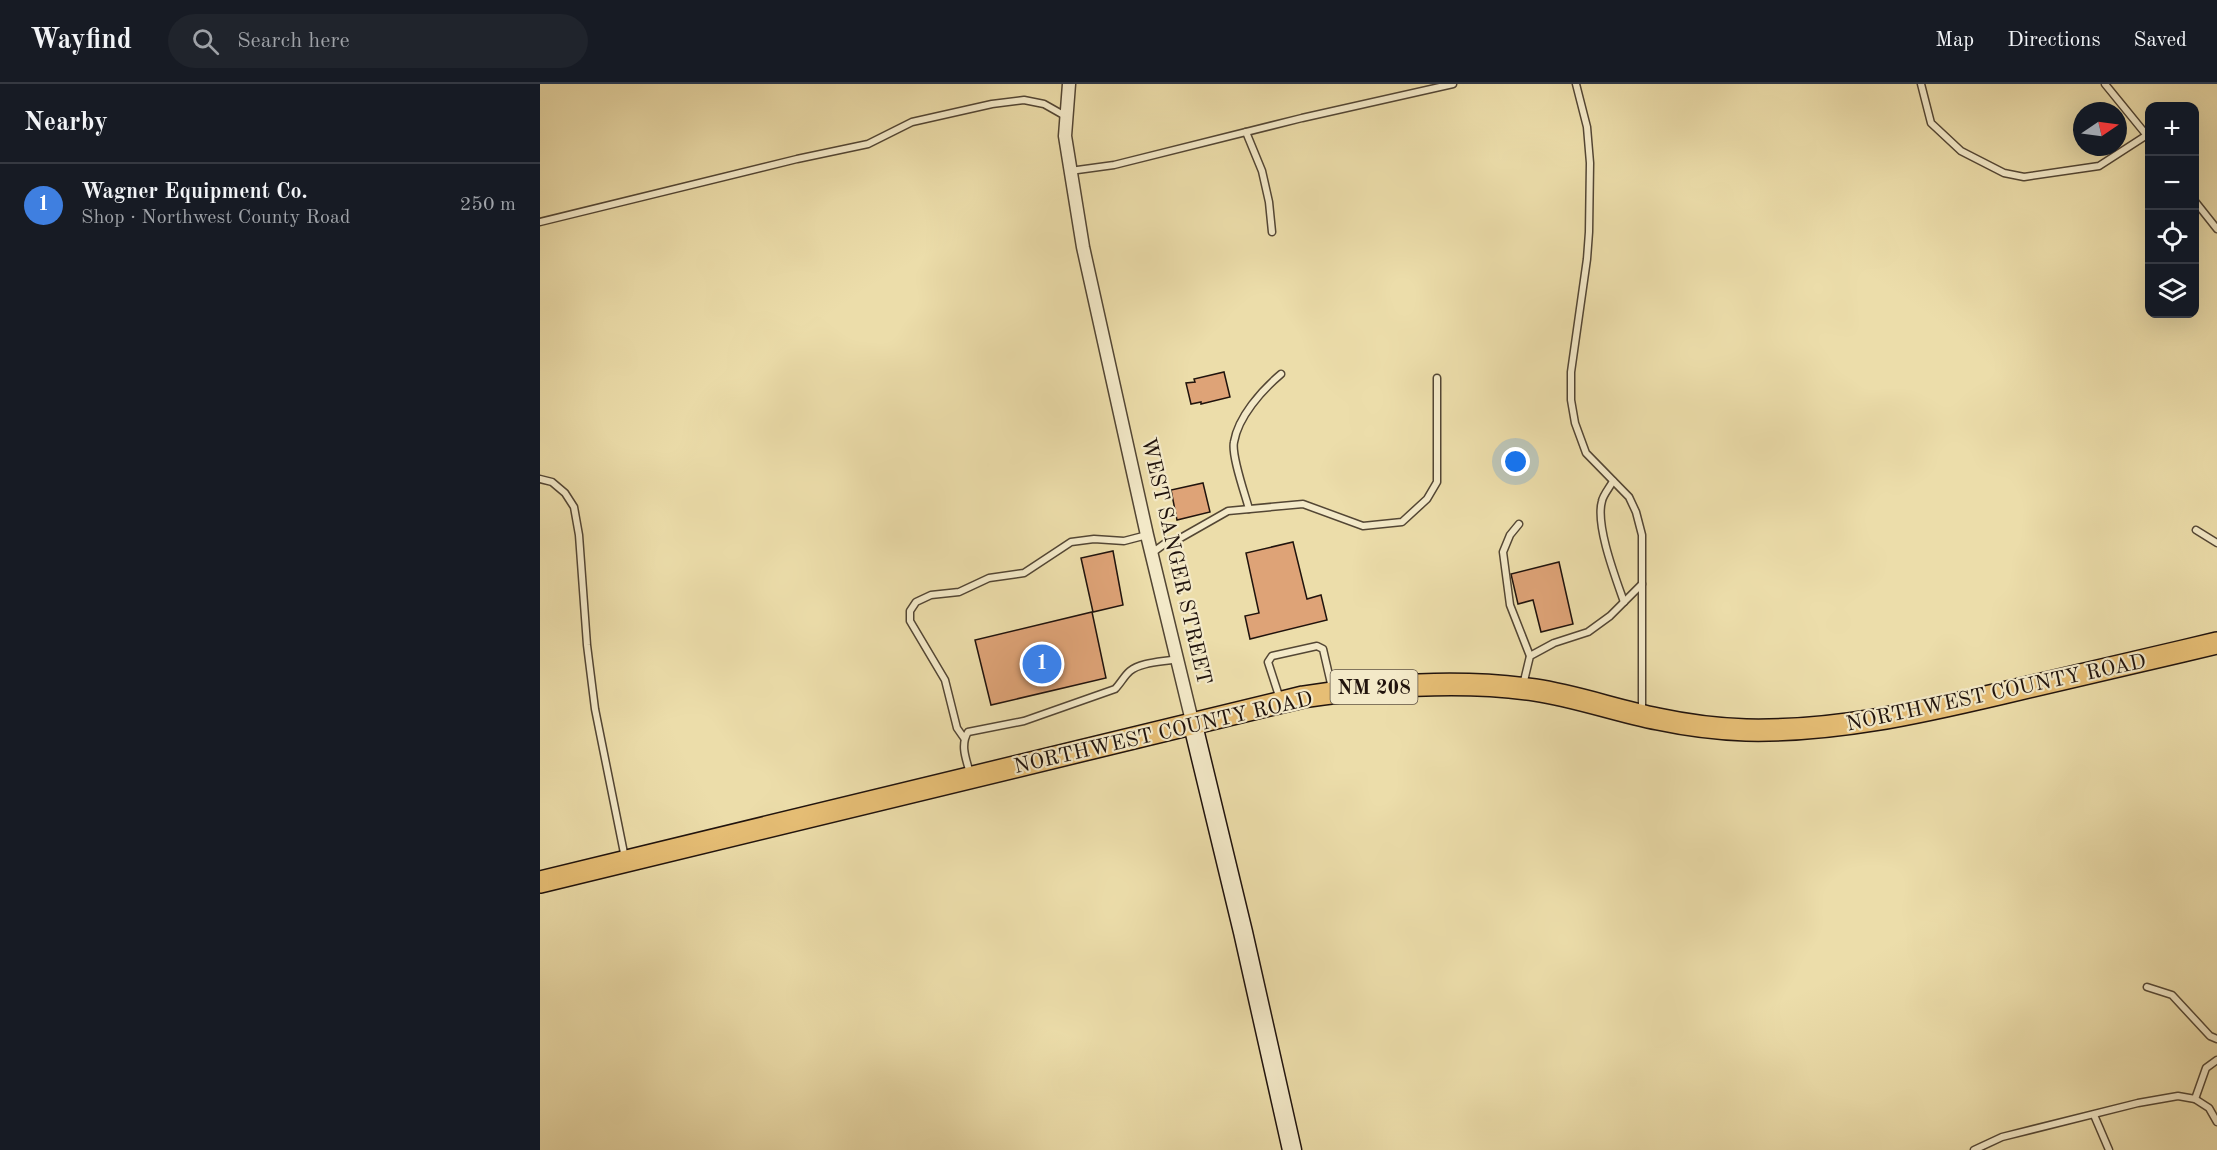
<!DOCTYPE html>
<html lang="en">
<head>
<meta charset="utf-8">
<style>
	body { margin:0; font-family:"Old Standard TT",serif; background:#20242c; color:#f1f3f6 }
	.controls { position:absolute; right:18px; top:18px; display:grid; overflow:hidden; border-radius:12px; box-shadow:0 6px 24px #0002 }
	.controls button { width:54px; height:54px; display:grid; place-items:center; padding:0; border:0; border-bottom:2px solid #363941; background:#171b24; color:#f1f3f6; font:30px sans-serif }
	.compass { position:absolute; left:1533px; top:18px; width:54px; height:54px; border-radius:50%; background:#171b24; box-shadow:0 6px 24px #0002; rotate:77deg }
	.you { position:absolute; left:976px; top:378px; width:21px; height:21px; margin:-15px; border:4px solid #fff; border-radius:50%; background:#1a73e8; box-shadow:0 0 0 9px #1a73e833 }
	.badge { display:grid; place-items:center; width:39px; height:39px; border-radius:50%; background:#c59692; color:#fff; font-size:20px; font-weight:700 }
	.pin { position:absolute; translate:-50% -50%; border:3px solid #fff; box-shadow:0 2px 6px #0006 }
	.list { margin:0; padding:0; list-style:none }
	h2 { display:flex; justify-content:space-between; align-items:center; height:78px; margin:0; padding:0 24px; font-size:26px }
	h2 small { font-size:20px; font-weight:400; color:#9ea1a6 }
	.list li { display:grid; grid-template-columns:39px 1fr auto; gap:18px; align-items:center; box-sizing:border-box; height:84px; padding:0 24px; border-top:2px solid #363941 }
	.list b { display:block; font-size:22px; white-space:nowrap }
	.list p { margin:0; font-size:20px; white-space:nowrap; color:#9ea1a6 }
	.list em { font-size:20px; font-style:normal; color:#9ea1a6 }
	.icon { flex:none; width:33px; height:33px; fill:none; stroke:currentColor; stroke-width:2; stroke-linecap:round; stroke-linejoin:round }
	.map { position:relative; flex:none; width:1677px; height:1066px; overflow:hidden }
	header { display:flex; align-items:center; gap:36px; box-sizing:border-box; height:84px; padding:0 30px; background:#171b24; border-bottom:2px solid #363941 }
	header strong { font-size:28px }
	nav { display:flex; gap:33px; margin-inline-start:auto; font-size:21px }
	.search { width:420px; height:54px; background:#20242c; display:flex; align-items:center; gap:15px; box-sizing:border-box; padding:0 21px; border-radius:33px; color:#9ea1a6; font-size:22px }
	main { display:flex }
	aside { flex:1; background:#171b24 }
	.map>svg:first-child { display:block }
	.building { fill:#dea377; stroke:#20130d; stroke-width:1.5 }
	.lines { fill:none; stroke-linecap:round; stroke-linejoin:round }
	.service-casing { stroke:#534634; stroke-width:9 }
	.minor-casing { stroke:#534634; stroke-width:15 }
	.secondary-casing { stroke:#20130d; stroke-width:21 }
	.trunk-casing { stroke:#20130d; stroke-width:24 }
	.service { stroke:#f3e9c8; stroke-width:6 }
	.minor { stroke:#f3e9c8; stroke-width:12 }
	.secondary { stroke:#f3e9c8; stroke-width:18 }
	.trunk { stroke:#e6be75; stroke-width:21 }
	.labels { text-anchor:middle; stroke-width:4.5; stroke-linejoin:round; paint-order:stroke }
	.shield { fill:#f3e9c8; stroke:#5f5345; stroke-width:1.5 }
	.shield-label { font-size:20px; font-weight:bold; fill:#20130d }
	.street-label { font-size:21px; fill:#20130d; stroke:#f3e9c8 }
</style>
</head>
<body>
<header>
<strong>Wayfind</strong>
<div class="search"><svg class="icon" aria-label="search" viewBox="0 0 24 24"><circle cx="10" cy="10" r="6"/><path d="M15 15l6 6"/></svg>Search here</div>
<nav><a>Map</a><a>Directions</a><a>Saved</a></nav>
</header>
<main>
<aside>
<h2>Nearby<small></small></h2>
<ul class="list">
<li><span class="badge" style="background:#3f7fe0">1</span><div><b>Wagner Equipment Co.</b><p>Shop · Northwest County Road</p></div><em>250 m</em></li>
</ul>
</aside>
<div class="map">
<svg width="1677" height="1066" viewBox="0 0 1677 1066">
	<rect width="100%" height="100%" fill="#ecddaa"/>
	<filter id="stains"><feTurbulence type="fractalNoise" baseFrequency=".00333" numOctaves="4"/><feColorMatrix values="0 0 0 0 .2 0 0 0 0 .09 0 0 0 0 .02 0 0 0 .5 -.17"/></filter>
	<radialGradient id="worn" r=".72"><stop offset=".6" stop-color="#630" stop-opacity="0"/><stop offset="1" stop-color="#630" stop-opacity=".3"/></radialGradient>
	<g class="building">
		<path d="M684 288 690 313 661 320V318L651 320 646 299 655 298 654 295Z"/>
		<path d="M663 399 670 428 637 436 631 406Z"/>
		<path d="M753 458 767 515 781 511 787 536 710 555 705 532 719 529 706 469Z"/>
		<path d="M573 467 583 521 553 528 541 474Z"/>
		<path d="M1019 478 1033 540 1001 548 993 516 978 520 971 490Z"/>
		<path d="M552 528 566 594 451 621 435 556Z"/>
	</g>
	<g class="lines">
		<defs>
			<g id="service">
				<path d="M1036 0 1047 43 1050 79 1049 148 1047 175 1031 288V316L1035 339 1046 369 1089 413 1096 428 1102 451V628"/>
				<path d="M1381 0 1391 39 1421 67 1464 89 1484 93 1559 82 1607 51"/>
				<path d="M1565 0 1609 54"/>
				<path d="M706 48 722 87 729 118 732 148"/>
				<path d="M530 87 574 81 762 34 913 0"/>
				<path d="M1654 116 1677 145"/>
				<path d="M0 138 257 75 328 60 372 38 452 20 484 16 504 20 527 33"/>
				<path d="M0 395 12 398 25 409 34 423 39 451 47 561 55 625 85 774"/>
				<path d="M1073 397C1070 403 1063 411 1062 417 1055 441 1076 495 1084 518"/>
				<path d="M709 425C705 410 691 371 694 358 698 333 722 306 741 290"/>
				<path d="M979 440 970 451 963 468 970 521 990 572"/>
				<path d="M1656 446 1677 459"/>
				<path d="M612 469 627 458 637 456 688 427 763 420 823 442 862 438 887 415 897 398V294"/>
				<path d="M983 601 990 572 1014 559 1048 548 1070 532 1102 500"/>
				<path d="M740 615 728 578 732 572 777 562 783 565 792 604"/>
				<path d="M424 654 417 644 405 596 370 537V527L376 518 391 511 419 508 449 494 484 489 531 458 554 455 584 457 607 451"/>
				<path d="M430 689C426 675 420 661 428 648L484 637 575 605C581 599 584 592 590 587 601 578 623 578 637 575"/>
				<path d="M1607 903 1632 911 1670 952 1677 955"/>
				<path d="M1655 1015 1666 984 1677 976"/>
				<path d="M1554 1031 1569 1066"/>
				<path d="M1434 1066 1462 1053 1598 1019 1638 1012 1655 1015 1669 1024 1677 1038"/>
			</g>
			<path id="minor" d="M529 0 525 52 543 163 607 451 653 641"/>
			<path id="secondary" d="M653 641 703 848 752 1066"/>
			<path id="trunk" d="M0 798 763 613C840 601 918 595 995 606 1036 612 1077 627 1118 635 1146 641 1177 645 1206 646 1294 648 1378 629 1463 609 1535 592 1606 576 1677 559"/>
		</defs>
		<use href="#service" class="service-casing"/>
		<use href="#minor" class="minor-casing"/>
		<use href="#secondary" class="secondary-casing"/>
		<use href="#trunk" class="trunk-casing"/>
		<use href="#service" class="service"/>
		<use href="#minor" class="minor"/>
		<use href="#secondary" class="secondary"/>
		<use href="#trunk" class="trunk"/>
	</g>
	<g class="labels">
		<rect class="shield" x="790.5" y="586" width="87" height="34" rx="4.5"/>
		<g class="shield-label">
			<text x="834" y="610">NM 208</text>
		</g>
		<g class="street-label">
			<text transform="translate(637 477) rotate(77)" y="7">WEST SANGER STREET</text>
			<text transform="translate(1456 608) rotate(-12)" y="7">NORTHWEST COUNTY ROAD</text>
			<text transform="translate(623 648) rotate(-13)" y="7">NORTHWEST COUNTY ROAD</text>
		</g>
	</g>
	<rect width="100%" height="100%" filter="url(#stains)"/>
	<rect width="100%" height="100%" fill="url(#worn)"/>
</svg>
<div class="controls">
<button>+</button>
<button>−</button>
<button><svg class="icon" aria-label="locate" viewBox="0 0 24 24"><circle cx="12" cy="12" r="6"/><path d="M12 2v4M12 18v4M2 12h4M18 12h4"/></svg></button>
<button><svg class="icon" aria-label="layers" viewBox="0 0 24 24"><path d="M12 4l9 5-9 5-9-5zM3 14l9 5 9-5"/></svg></button>
</div>
<svg class="compass" viewBox="-18 -18 36 36"><path d="M0-13l5 13h-10z" fill="#e53935"/><path d="M0 13l5-13h-10z" fill="#9ea1a6"/></svg>
<div class="you"></div>
<div class="pin badge" style="left:502px;top:580px;background:#3f7fe0">1</div>
</div>
</main>
</body>
</html>
